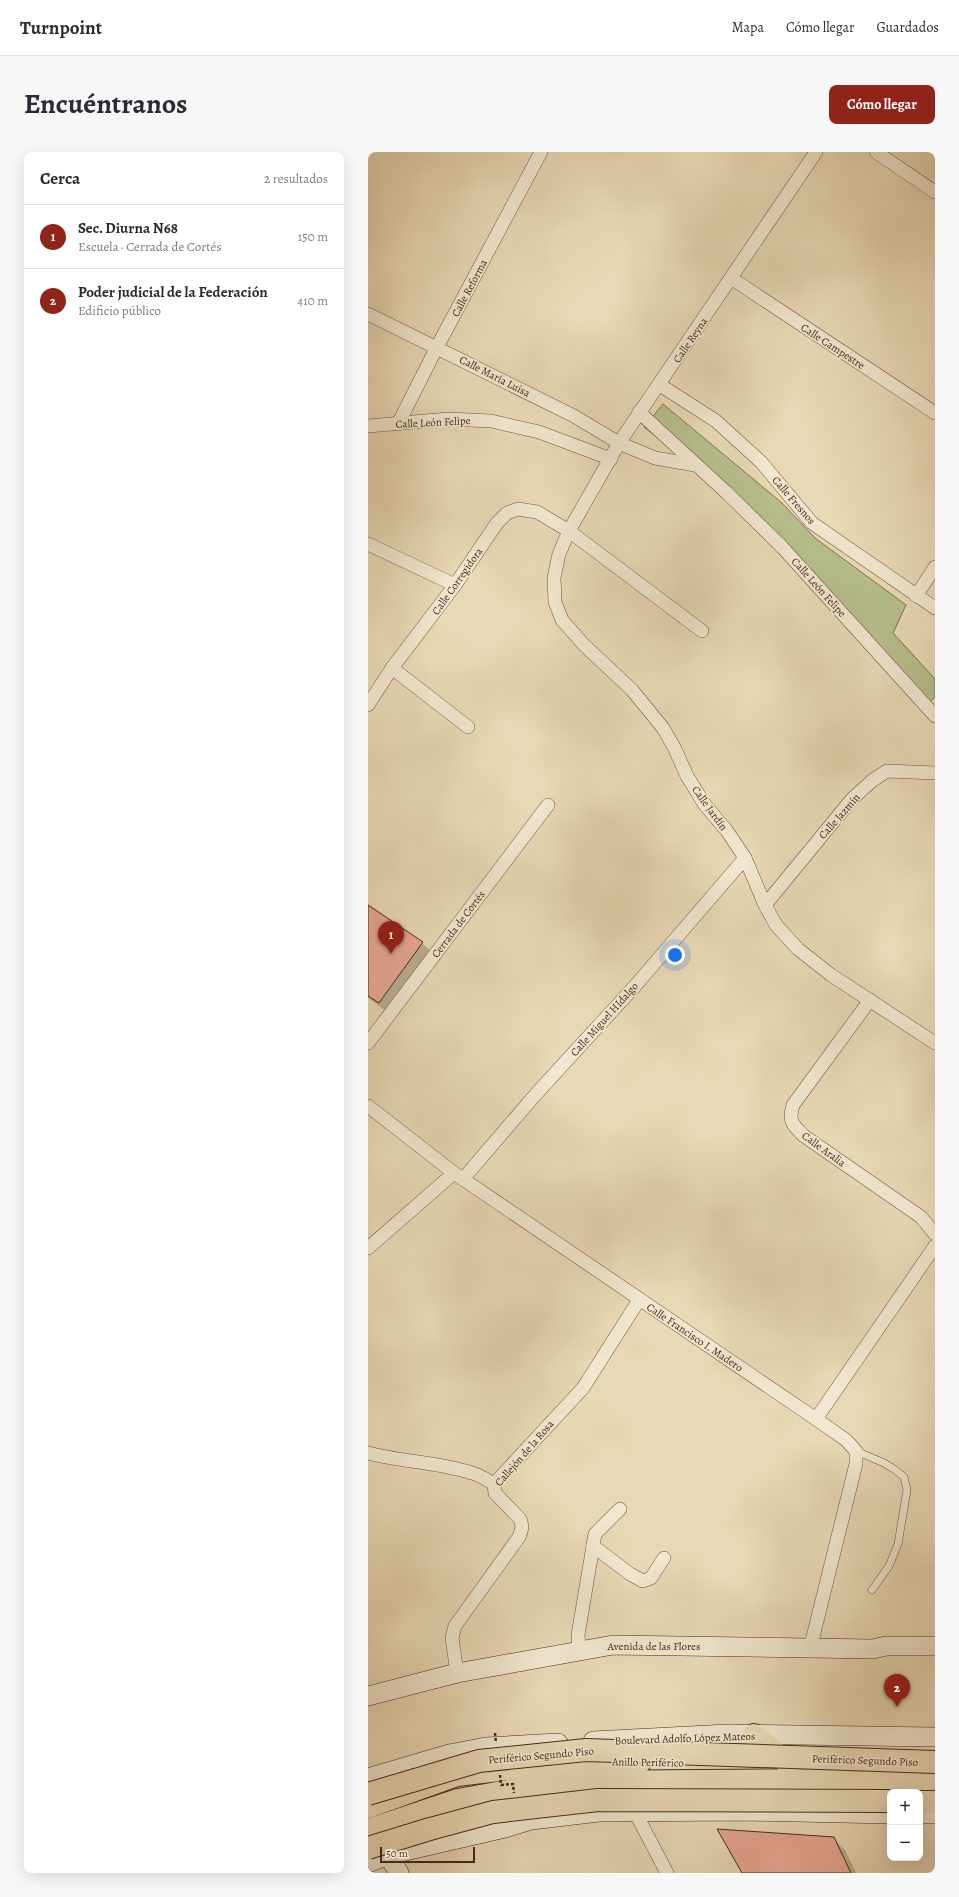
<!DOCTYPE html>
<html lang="es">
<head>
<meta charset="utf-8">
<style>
	body { margin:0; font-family:Alegreya,serif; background:#f7f7f7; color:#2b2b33 }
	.controls { position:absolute; right:12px; bottom:12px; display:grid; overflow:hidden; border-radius:8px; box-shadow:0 4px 16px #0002 }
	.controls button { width:36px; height:36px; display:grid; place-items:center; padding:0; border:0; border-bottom:1px solid #e1e1e2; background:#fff; color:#2b2b33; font:20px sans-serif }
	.scale { position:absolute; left:12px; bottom:10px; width:95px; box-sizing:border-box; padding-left:4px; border:2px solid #472a1c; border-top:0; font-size:11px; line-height:14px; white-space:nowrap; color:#472a1c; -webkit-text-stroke:3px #f1e6cf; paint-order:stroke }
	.you { position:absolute; left:307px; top:803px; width:14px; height:14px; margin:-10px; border:3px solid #fff; border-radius:50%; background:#1a73e8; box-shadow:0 0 0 6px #1a73e833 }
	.badge { display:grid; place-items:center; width:26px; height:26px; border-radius:50%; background:#8f2418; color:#fff; font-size:13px; font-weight:700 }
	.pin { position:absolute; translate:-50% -33px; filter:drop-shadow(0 1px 2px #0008) }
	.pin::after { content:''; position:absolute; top:21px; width:14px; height:12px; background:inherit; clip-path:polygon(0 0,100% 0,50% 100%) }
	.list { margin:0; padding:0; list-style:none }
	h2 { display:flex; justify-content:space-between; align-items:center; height:52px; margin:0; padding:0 16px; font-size:17px }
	h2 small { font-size:13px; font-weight:400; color:#7c7c81 }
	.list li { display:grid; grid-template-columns:26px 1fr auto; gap:12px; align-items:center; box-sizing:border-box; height:64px; padding:0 16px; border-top:1px solid #e1e1e2 }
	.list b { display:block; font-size:15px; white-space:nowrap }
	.list p { margin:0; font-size:13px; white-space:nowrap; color:#7c7c81 }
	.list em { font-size:13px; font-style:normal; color:#7c7c81 }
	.map { position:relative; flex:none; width:567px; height:1721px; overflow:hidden; border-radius:8px }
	header { display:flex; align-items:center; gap:24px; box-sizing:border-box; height:56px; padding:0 20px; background:#fff; border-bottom:1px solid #e1e1e2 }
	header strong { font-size:19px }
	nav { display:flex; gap:22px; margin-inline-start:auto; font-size:14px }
	.intro { display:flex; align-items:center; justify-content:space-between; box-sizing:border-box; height:96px; padding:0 24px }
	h1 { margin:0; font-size:28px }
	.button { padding:10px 18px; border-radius:8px; background:#8f2418; color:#fff; font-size:14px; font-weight:700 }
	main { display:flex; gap:24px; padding:0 24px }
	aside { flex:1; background:#fff; border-radius:8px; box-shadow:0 4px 16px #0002 }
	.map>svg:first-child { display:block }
	.green { fill:#b6bf8d; stroke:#7e7454 }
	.shadow { fill:#0003 }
	.building { fill:#e5a692; stroke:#472a1c }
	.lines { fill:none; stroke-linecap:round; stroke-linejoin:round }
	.lane-casing { stroke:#705642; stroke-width:8 }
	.street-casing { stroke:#705642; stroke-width:14 }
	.secondary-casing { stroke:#472a1c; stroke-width:20 }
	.highway-casing { stroke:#472a1c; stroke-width:24 }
	.lane { stroke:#f1e6cf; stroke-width:7 }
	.street { stroke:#f1e6cf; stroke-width:13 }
	.secondary { stroke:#f1e6cf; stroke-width:19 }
	.highway { stroke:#e9d8b5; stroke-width:22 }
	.highway-bridge-casing { stroke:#472a1c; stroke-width:24; stroke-linecap:butt }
	.path-bridge { stroke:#472a1c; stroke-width:2.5; stroke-dasharray:3 2; stroke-linecap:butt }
	.highway-bridge { stroke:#e9d8b5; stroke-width:22 }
	.labels { text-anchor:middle; stroke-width:3.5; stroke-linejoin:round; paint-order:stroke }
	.street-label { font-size:11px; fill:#472a1c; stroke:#f1e6cf }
</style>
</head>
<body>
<header>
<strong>Turnpoint</strong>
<nav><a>Mapa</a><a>Cómo llegar</a><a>Guardados</a></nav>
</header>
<div class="intro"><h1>Encuéntranos</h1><a class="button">Cómo llegar</a></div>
<main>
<aside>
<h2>Cerca<small>2 resultados</small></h2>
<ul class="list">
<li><span class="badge">1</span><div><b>Sec. Diurna N68</b><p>Escuela · Cerrada de Cortés</p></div><em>150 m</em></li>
<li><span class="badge">2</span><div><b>Poder judicial de la Federación</b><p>Edificio público</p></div><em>410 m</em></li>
</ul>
</aside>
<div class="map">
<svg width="567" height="1721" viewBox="0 0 567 1721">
	<rect width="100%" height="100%" fill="#e9d8b5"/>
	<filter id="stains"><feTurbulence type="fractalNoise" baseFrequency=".005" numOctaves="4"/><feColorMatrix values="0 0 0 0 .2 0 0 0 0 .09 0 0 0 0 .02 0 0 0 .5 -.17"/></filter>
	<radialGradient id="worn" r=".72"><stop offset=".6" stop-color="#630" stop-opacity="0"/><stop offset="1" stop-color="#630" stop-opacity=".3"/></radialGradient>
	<path class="green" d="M295 252 414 351 447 386 538 453 525 481 567 527V545L560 552 362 344 276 275Z"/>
	<g class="shadow">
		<path d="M0 752 54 791 65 801 22 862 0 846Z"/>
		<path d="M465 1686 477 1698 488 1721H375Z"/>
	</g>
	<g class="building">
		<path d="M0 753 55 790 11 851 0 844Z"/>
		<path d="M349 1677 466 1685 483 1721H374Z"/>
	</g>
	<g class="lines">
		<defs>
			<path id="lane" d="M488 1299 516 1311 526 1317 536 1325 539 1338 530 1392 521 1414 504 1438"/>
			<g id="street">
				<path d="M448 0 251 291 201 379 191 402 186 426 187 450 194 468 216 493 264 538 295 576 306 595 319 624 337 653 359 679 377 706 397 753 408 773 430 797 463 823 567 891"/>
				<path d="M508 0 567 40"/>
				<path d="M363 126 567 261"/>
				<path d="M0 162 206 264 251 291 287 306 327 313"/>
				<path d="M292 233 348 269 393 310 444 371 567 456"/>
				<path d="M271 260 359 341 414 395 567 564"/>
				<path d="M30 272 69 195 173 0"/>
				<path d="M0 274 80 267 123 269 171 280 243 307"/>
				<path d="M0 392 87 433"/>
				<path d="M548 444 567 415"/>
				<path d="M24 516 100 575"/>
				<path d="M0 553 24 516 87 433 129 371 139 361 150 357 169 360 201 379 334 479"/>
				<path d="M397 753 484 647 505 628 519 619 567 621"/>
				<path d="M502 848 425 953C420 970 425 973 436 984L553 1065 567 1082"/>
				<path d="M0 891 180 653"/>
				<path d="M0 954 86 1021 448 1267 478 1288 488 1299V1312L442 1497"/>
				<path d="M95 1027 168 942 267 834 377 706"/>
				<path d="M0 1096 86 1021"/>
				<path d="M448 1267 567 1094"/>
				<path d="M0 1301C34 1310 70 1310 104 1321 112 1323 119 1328 126 1332"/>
				<path d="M225 1394 262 1422 275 1429 283 1426 296 1406"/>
				<path d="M211 1498 210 1483 227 1382 252 1357"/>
				<path d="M89 1521 84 1486 87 1474 151 1385C154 1378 155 1374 152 1367L127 1341 126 1332 215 1236 271 1148"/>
				<path d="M267 1660 299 1721"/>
			</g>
			<g id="secondary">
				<path d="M0 1544 89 1521 245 1493 505 1497 518 1494H567"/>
				<path d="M225 1589 360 1582 567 1585"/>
				<path d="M0 1626 81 1602 118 1595 190 1591"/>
				<path d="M552 1662H567"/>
				<path d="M20 1703 31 1721"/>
				<path d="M0 1711 20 1703 137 1676 163 1668 231 1660 378 1659 522 1662"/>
			</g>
			<g id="highway">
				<path d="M386 1583 421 1612"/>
				<path d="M552 1650H567"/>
				<path d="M0 1655 89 1623 205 1609 272 1610"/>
				<path d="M0 1678 90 1648 179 1632 204 1630 567 1627"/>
			</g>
		</defs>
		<use href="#lane" class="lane-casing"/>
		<use href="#street" class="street-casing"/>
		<use href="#secondary" class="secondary-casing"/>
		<use href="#highway" class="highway-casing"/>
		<use href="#lane" class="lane"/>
		<use href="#street" class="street"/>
		<use href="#secondary" class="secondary"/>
		<use href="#highway" class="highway"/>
		<defs>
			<g id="highway-bridge">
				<path d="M0 1642 111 1609 218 1598 567 1610"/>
				<path d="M0 1696 62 1677 125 1660 230 1648 522 1649"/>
			</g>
		</defs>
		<use href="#highway-bridge" class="highway-bridge-casing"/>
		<g class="path-bridge">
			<path d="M127 1581 128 1591"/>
			<path d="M132 1623 133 1633 145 1632 146 1641"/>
		</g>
		<use href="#highway-bridge" class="highway-bridge"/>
	</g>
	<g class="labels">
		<g class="street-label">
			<text transform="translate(101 136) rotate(-62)" y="4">Calle Reforma</text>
			<text transform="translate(322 188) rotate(-56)" y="4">Calle Reyna</text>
			<text transform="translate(465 194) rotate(33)" y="4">Calle Campestre</text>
			<text transform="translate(127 224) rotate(27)" y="4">Calle María Luisa</text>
			<text transform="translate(65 270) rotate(-3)" y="4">Calle León Felipe</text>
			<text transform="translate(426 348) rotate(49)" y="4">Calle Fresnos</text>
			<text transform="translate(89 429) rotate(-55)" y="4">Calle Corregidora</text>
			<text transform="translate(451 435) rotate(48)" y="4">Calle León Felipe</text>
			<text transform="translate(342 656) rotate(54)" y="4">Calle Jardín</text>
			<text transform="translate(471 664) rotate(-49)" y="4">Calle Jazmín</text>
			<text transform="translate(90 772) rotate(-53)" y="4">Cerrada de Cortés</text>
			<text transform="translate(236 867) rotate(-48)" y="4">Calle Miguel HIdalgo</text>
			<text transform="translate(456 997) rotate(36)" y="4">Calle Aralia</text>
			<text transform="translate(327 1185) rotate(34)" y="4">Calle Francisco I. Madero</text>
			<text transform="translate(156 1301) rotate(-49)" y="4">Callejón de la Rosa</text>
			<text x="286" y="1498">Avenida de las Flores</text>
			<text transform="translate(317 1586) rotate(-2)" y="4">Boulevard Adolfo López Mateos</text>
			<text transform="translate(173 1603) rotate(-5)" y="4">Periférico Segundo Piso</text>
			<text transform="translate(497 1608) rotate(2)" y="4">Periférico Segundo Piso</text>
			<text transform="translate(280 1610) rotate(1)" y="4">Anillo Periférico</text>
		</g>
	</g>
	<rect width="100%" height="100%" filter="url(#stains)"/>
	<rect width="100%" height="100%" fill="url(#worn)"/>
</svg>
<div class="controls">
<button>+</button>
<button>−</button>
</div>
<div class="scale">50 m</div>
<div class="you"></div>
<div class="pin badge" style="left:23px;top:802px">1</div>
<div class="pin badge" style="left:529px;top:1555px">2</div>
</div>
</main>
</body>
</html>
